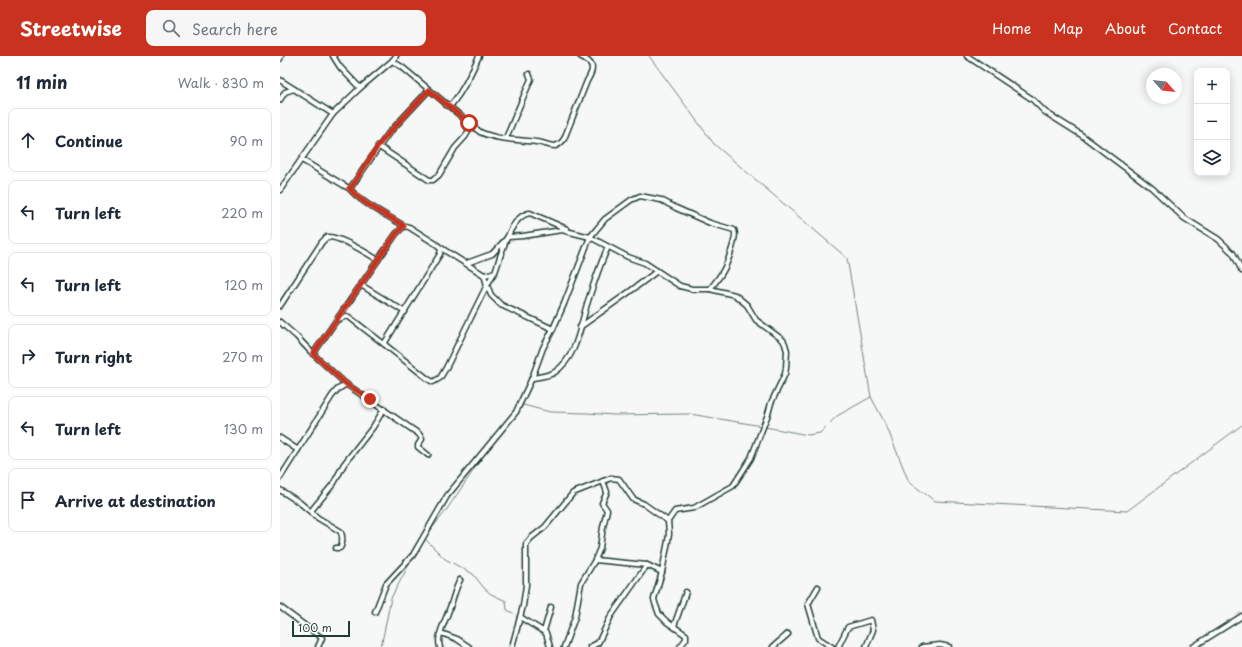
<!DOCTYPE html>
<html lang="en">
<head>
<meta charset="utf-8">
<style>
	body { margin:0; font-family:"Playpen Sans",sans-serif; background:#f6f6f7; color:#1f2937 }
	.controls { position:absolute; right:12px; top:12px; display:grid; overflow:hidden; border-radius:8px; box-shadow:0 2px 10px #0003 }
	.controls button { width:36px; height:36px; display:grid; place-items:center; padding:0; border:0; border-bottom:1px solid #e0e1e3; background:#fff; color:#1f2937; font:20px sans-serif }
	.compass { position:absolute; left:866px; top:12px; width:36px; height:36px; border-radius:50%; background:#fff; box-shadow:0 2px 10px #0003; rotate:117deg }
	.scale { position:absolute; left:12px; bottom:10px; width:58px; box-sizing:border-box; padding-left:4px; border:2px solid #1f3d34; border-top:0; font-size:11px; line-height:14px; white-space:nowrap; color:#1f3d34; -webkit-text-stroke:3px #fff; paint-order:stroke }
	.stop { position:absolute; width:12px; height:12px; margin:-9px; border:3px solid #c8321e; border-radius:50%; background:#fff }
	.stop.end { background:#c8321e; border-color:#fff; box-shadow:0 1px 4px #0008 }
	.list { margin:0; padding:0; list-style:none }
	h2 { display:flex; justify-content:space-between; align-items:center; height:52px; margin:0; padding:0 16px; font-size:17px }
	h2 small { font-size:13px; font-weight:400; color:#747a83 }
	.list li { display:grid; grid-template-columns:26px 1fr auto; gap:12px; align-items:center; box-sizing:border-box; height:64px; margin:0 8px 8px; padding:0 8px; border:1px solid #e0e1e3; border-radius:8px }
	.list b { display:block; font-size:15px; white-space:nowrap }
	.list em { font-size:13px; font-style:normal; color:#747a83 }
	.icon { flex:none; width:22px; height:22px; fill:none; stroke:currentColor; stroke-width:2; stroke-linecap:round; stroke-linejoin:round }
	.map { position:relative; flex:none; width:962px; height:591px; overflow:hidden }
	header { display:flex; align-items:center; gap:24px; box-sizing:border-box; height:56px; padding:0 20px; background:#c8321e; color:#fff }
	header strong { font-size:19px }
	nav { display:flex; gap:22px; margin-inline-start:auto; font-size:14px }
	.search { width:280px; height:36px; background:#f6f6f7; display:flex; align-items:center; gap:10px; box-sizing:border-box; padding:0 14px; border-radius:8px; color:#747a83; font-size:15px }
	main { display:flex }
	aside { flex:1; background:#fff }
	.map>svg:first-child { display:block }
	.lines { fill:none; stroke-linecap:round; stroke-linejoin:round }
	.stream { stroke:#72857f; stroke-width:1 }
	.minor-casing { stroke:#1f3d34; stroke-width:7 }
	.minor { stroke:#fff; stroke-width:4 }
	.route { stroke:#c8321e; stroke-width:5 }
</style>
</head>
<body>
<header>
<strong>Streetwise</strong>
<div class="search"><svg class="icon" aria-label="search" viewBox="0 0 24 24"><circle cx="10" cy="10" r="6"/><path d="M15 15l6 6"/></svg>Search here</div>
<nav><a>Home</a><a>Map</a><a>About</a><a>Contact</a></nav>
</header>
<main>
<aside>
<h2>11 min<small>Walk · 830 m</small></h2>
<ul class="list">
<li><svg class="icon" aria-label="ahead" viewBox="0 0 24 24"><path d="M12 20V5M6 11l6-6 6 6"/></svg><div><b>Continue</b></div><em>90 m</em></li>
<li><svg class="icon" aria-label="left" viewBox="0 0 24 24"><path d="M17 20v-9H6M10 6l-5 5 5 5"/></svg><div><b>Turn left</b></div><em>220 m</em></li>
<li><svg class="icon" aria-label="left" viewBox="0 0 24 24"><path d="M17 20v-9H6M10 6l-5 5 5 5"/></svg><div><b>Turn left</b></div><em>120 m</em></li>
<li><svg class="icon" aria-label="right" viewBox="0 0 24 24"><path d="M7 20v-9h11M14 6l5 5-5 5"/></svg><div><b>Turn right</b></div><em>270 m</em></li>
<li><svg class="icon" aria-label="left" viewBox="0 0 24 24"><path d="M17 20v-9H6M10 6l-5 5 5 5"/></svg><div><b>Turn left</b></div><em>130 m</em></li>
<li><svg class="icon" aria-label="arrive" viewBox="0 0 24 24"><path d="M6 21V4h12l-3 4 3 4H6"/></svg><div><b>Arrive at destination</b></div></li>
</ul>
</aside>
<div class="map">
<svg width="962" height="591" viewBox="0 0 962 591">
	<rect width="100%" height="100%" fill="#f6f7f7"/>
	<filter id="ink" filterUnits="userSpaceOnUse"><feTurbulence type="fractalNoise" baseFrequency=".025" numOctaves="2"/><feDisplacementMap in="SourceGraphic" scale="8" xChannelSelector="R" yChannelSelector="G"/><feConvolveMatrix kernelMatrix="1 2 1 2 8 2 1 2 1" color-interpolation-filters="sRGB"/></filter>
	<g filter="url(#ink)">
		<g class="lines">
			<g class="stream">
				<path d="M369 0 434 88 567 202 591 341 606 369 629 426 655 445 847 455 962 369"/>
				<path d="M238 356 243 349 270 356 307 357 333 359 410 358 482 370"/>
				<path d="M485 371 528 379 540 377 557 360 591 341"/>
				<path d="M149 476 165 456 208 393"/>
				<path d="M144 482 165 503 193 518 204 532 211 538 226 545 227 554 233 557"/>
				<path d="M99 591 102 586 111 542 132 503"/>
			</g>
			<defs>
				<g id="minor">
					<path d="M53 0 60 11 80 32"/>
					<path d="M687 0 752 43 765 56 800 78 872 132 904 162 938 183 953 197 962 215"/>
					<path d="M0 3 1 0"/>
					<path d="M112 5 122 11 200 76C219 85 242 83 262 87 266 88 270 90 275 90 279 89 282 86 284 83L307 25C315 12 314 7 300 0"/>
					<path d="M0 24 14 33"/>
					<path d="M0 44 5 36 14 33 53 58"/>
					<path d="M166 49 172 48C184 33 191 17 199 0"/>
					<path d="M226 82 251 23 249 18"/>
					<path d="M98 90 149 124H153L159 119 175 92 185 81 188 76 189 67"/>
					<path d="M22 104 65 130 69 132 71 131 108 78 149 34"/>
					<path d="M69 132C83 149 106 158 124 170"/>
					<path d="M0 134 53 58 80 32 112 5 116 0"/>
					<path d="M187 207 212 198 228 181 243 180 282 174 310 181 348 201 365 207 400 230 412 233H430L455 239 467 249 476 264 503 284 505 288 507 295 506 312 505 318 491 347 488 358 471 402 453 430 414 452 395 455 388 465 389 478 388 485 382 516 374 543 375 547 379 558 387 566 406 579V583L400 591"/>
					<path d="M214 217 207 229 211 239 221 249 273 273"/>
					<path d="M204 219 209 218 215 216C221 200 230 159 250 157L287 173"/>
					<path d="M81 229 125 256"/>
					<path d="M0 250 42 186 47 181C59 180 87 197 98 204L116 178 124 170 129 171 156 188 161 192 160 198 104 288"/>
					<path d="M57 264 66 260 69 261 104 288 148 323 153 326 160 322 166 312 207 229 204 219 161 192"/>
					<path d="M0 266 17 281 33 298 66 328 139 378 142 383 138 389V391L148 399"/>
					<path d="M300 271C326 252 352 235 377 215"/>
					<path d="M33 298 98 204"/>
					<path d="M252 322C259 321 269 320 275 316 298 300 300 269 308 245 314 227 320 208 328 191"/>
					<path d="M0 382 18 394"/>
					<path d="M0 422 52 340 57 334 66 328"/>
					<path d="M0 434 19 446 38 462 60 475C63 479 63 488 60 492H56"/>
					<path d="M31 455 54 427 64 408 93 371 104 353"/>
					<path d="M315 504 367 509 382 516"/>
					<path d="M538 531 528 548 538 582 552 591"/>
					<path d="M0 551 42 582 38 591"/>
					<path d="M95 556 106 528 133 499 167 440 236 356 252 322 263 292 273 273 284 248 310 181 325 163 351 144 360 140 381 144 396 152 430 167 454 174C458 180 447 208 443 215 439 222 434 228 430 233"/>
					<path d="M240 561 266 577 270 591"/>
					<path d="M394 570 406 536"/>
					<path d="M264 575 271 551"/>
					<path d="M161 577 177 583 189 591"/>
					<path d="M160 591C156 580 166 564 169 554 173 544 175 533 180 524"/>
					<path d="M232 591 243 550 246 529V488L251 482 265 471 293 437 331 422 339 423 353 443 364 448 388 465"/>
					<path d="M284 591 295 561 301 527 315 504 320 492 323 471 327 454 322 447 327 436 323 425"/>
					<path d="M310 591 318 587 331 560 367 509"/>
					<path d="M493 591 508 578"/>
					<path d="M558 591 568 571 591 564 593 574 586 591"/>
					<path d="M642 591 660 589 669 591"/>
					<path d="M913 591 962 560"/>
				</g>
			</defs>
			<use href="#minor" class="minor-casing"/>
			<use href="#minor" class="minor"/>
		</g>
	</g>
	<g class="lines" filter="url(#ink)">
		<path class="route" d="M90 343 66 328 33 298 116 178 124 170C106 158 83 149 69 132L72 130 98 90 108 78 149 34 189 67"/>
	</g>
</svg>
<div class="controls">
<button>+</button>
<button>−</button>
<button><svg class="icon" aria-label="layers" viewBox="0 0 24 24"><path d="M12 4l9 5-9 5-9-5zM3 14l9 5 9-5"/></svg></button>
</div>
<svg class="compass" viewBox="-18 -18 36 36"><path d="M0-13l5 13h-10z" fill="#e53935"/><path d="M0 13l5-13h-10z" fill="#747a83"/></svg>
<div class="scale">100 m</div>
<div class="stop" style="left:189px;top:67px"></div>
<div class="stop end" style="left:90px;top:343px"></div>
</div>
</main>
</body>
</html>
